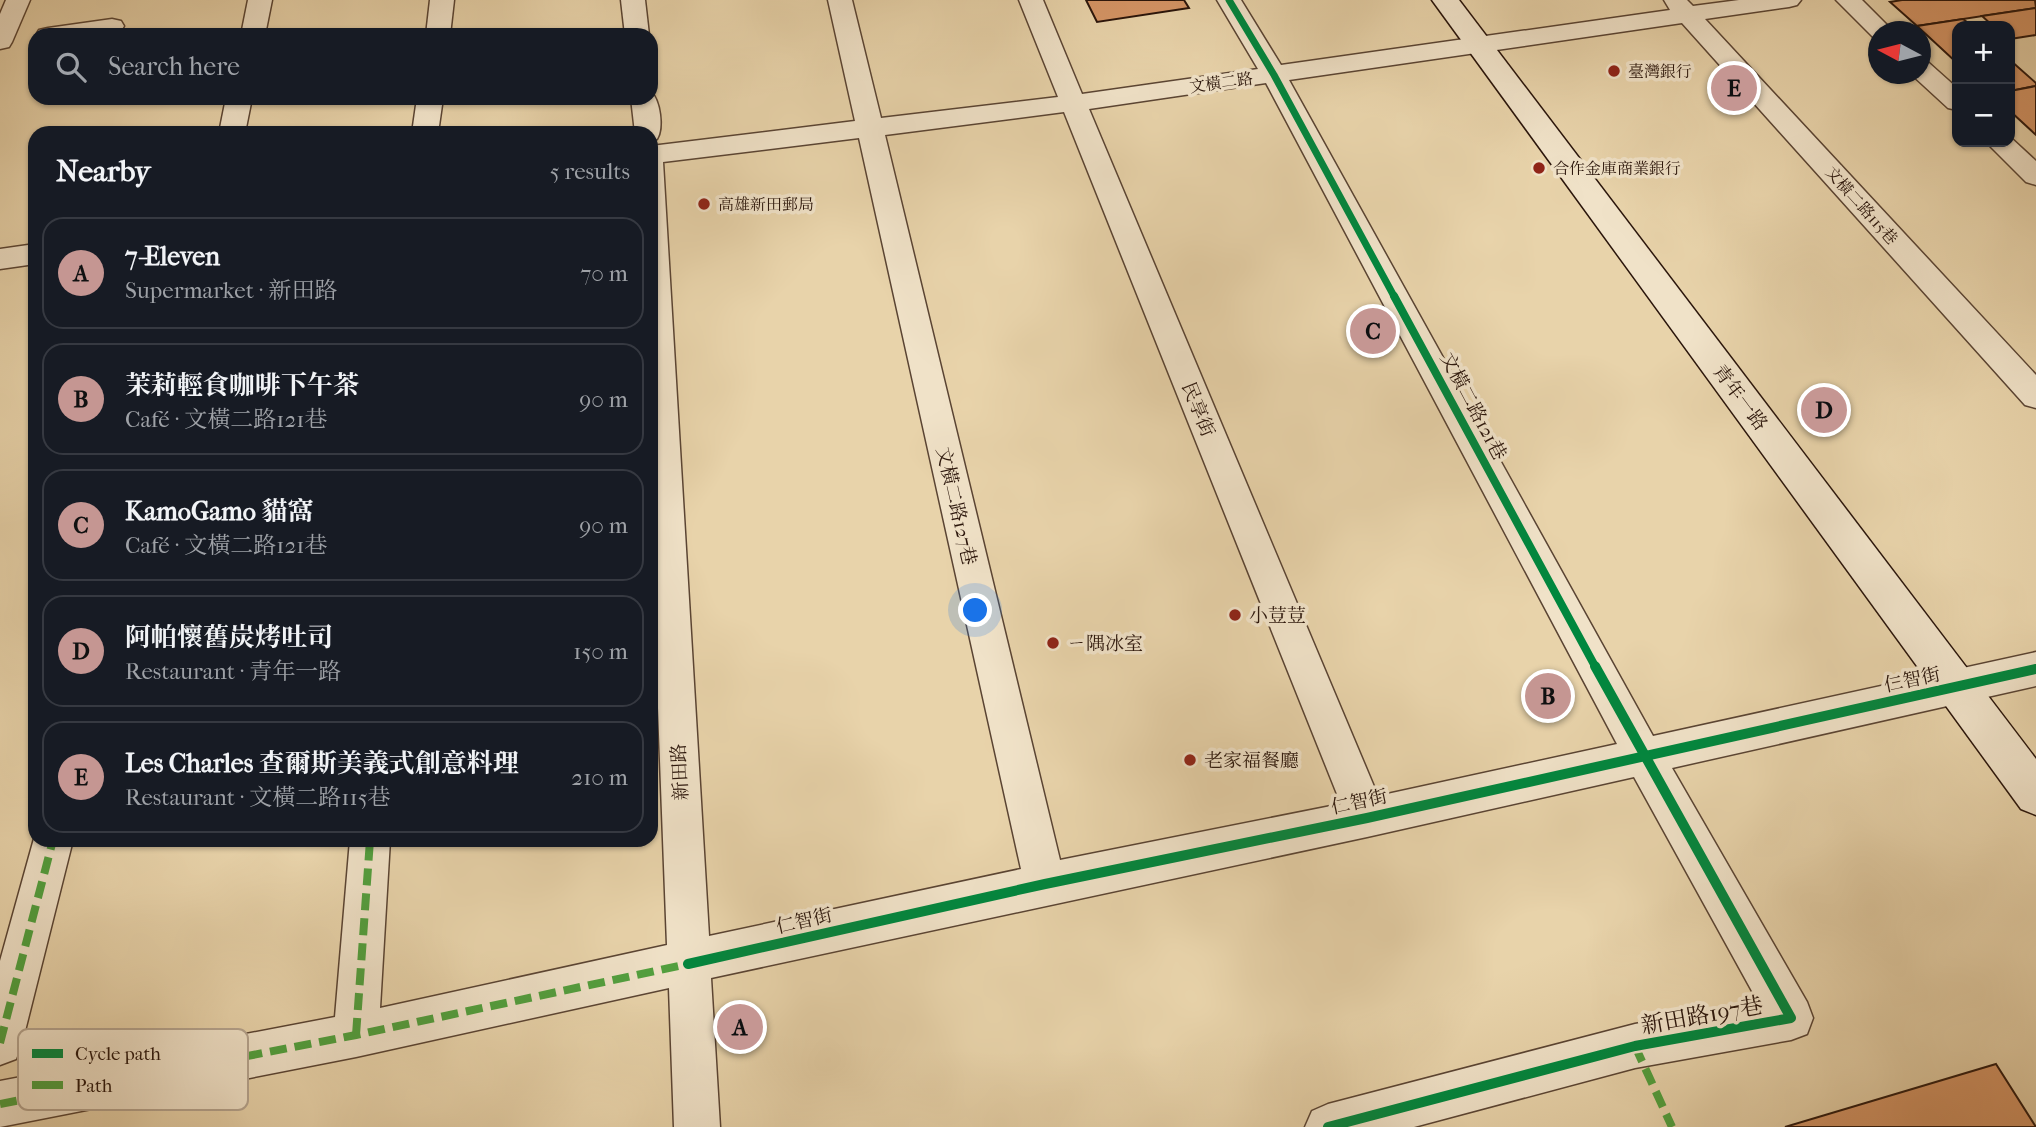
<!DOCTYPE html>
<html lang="en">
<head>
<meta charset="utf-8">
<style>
	body { margin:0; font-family:"IM FELL French Canon","Noto Serif TC",serif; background:#20242c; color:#f1f3f6 }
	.controls { position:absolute; right:21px; top:21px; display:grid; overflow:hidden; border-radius:14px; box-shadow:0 2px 5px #0004 }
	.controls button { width:63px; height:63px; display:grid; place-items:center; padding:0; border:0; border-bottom:2px solid #363941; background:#171b24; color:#f1f3f6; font:35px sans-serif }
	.compass { position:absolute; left:1868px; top:21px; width:63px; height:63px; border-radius:50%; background:#171b24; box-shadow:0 2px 5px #0004; rotate:277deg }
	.you { position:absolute; left:976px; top:611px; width:24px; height:24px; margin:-18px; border:5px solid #fff; border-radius:50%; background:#1a73e8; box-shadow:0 0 0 10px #1a73e833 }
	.badge { display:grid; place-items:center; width:46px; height:46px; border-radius:50%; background:#c59692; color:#111; font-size:23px; font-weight:700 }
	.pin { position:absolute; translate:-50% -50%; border:4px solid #fff; box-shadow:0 2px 7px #0006 }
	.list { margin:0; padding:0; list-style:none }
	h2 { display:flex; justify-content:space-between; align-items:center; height:91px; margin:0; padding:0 28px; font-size:30px }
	h2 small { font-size:23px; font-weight:400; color:#9ea1a6 }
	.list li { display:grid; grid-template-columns:46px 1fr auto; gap:21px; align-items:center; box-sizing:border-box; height:112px; margin:0 14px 14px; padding:0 14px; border:2px solid #363941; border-radius:21px }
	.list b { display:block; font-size:26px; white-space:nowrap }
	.list p { margin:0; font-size:23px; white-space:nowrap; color:#9ea1a6 }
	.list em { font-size:23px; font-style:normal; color:#9ea1a6 }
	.icon { flex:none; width:38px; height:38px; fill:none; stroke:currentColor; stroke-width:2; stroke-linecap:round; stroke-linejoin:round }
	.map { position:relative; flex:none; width:2036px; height:1127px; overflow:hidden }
	.search { position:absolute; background:#171b24; box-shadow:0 2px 5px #0004; left:28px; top:28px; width:630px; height:77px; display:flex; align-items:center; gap:18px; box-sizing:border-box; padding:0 24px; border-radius:21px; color:#9ea1a6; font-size:26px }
	.panel { position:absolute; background:#171b24; box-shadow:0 2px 5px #0004; left:28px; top:126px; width:630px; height:721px; border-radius:21px }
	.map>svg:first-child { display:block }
	.building { fill:#d59566; stroke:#2a150b; stroke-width:2 }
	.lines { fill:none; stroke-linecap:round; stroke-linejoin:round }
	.street-casing { stroke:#5a4433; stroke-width:3 }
	.secondary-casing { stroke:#2a150b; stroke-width:3 }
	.street { fill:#f0e2c8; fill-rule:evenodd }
	.secondary { fill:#f0e2c8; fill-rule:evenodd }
	.quiet { stroke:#51a03e; stroke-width:8; stroke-dasharray:17 8; stroke-linecap:butt }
	.cycleway-far2-casing { stroke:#f0e2c8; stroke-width:10 }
	.cycleway-far1-casing { stroke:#f0e2c8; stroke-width:12 }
	.cycleway-casing { stroke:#f0e2c8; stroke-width:15 }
	.cycleway-far2 { stroke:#00873e; stroke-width:7 }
	.cycleway-far1 { stroke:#00873e; stroke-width:8 }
	.cycleway { stroke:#00873e; stroke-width:10 }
	.poi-dot { fill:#8f2418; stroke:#f0e2c8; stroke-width:2.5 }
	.labels { text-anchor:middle; stroke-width:7; stroke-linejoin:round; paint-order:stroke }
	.far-poi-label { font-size:16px; fill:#2a150b; stroke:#f0e2c8; text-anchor:start }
	.far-street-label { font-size:16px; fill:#2a150b; stroke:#f0e2c8 }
	.street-label { font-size:19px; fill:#2a150b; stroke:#f0e2c8 }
	.poi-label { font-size:19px; fill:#2a150b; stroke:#f0e2c8; text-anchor:start }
	.near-street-label { font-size:23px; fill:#2a150b; stroke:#f0e2c8 }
	.key { fill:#f0e2c8; stroke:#b5a48f; stroke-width:2 }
	.key-label { font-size:19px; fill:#2a150b }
</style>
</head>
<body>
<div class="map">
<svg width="2036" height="1127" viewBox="0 0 2036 1127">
	<rect width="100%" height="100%" fill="#e8d3aa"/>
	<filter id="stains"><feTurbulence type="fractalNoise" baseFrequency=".00286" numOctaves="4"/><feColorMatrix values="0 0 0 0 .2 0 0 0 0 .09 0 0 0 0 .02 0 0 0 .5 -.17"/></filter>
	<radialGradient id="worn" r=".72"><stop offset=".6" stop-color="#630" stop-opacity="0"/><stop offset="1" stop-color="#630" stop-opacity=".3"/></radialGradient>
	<g class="building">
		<path d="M1086 0H1184L1189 8 1097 22Z"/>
		<path d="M1902 0H2035L2036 8 1917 26 1890 2Z"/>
		<path d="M2036 8V35L2010 39V26H1993L1982 16Z"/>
		<path d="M1963 19 1972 26H1957V63L1917 26Z"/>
		<path d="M2010 60 2036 83V86L2010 91Z"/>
		<path d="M2036 86V135L2010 111V91Z"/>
		<path d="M1996 1064 2036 1127H1785Z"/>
	</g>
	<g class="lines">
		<defs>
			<g id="street">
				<path d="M6 0H30L12 42 9 47 0 49V14Z"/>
				<path d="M248 0H272L265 35H241Z"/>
				<path d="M430 0H454L450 35H426Z"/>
				<path d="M621 0H645L649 35H625Z"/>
				<path d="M828 0H852L881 118 1058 97 1019 0H1043L1082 94 1258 69 1217 0H1241L1281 65 1670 10 1664 0H1687L1693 6 1739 0H1801L1797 5 1789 7 1705 19 2036 375V408L2025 405 1682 23 1289 80 1653 736 2036 652V686L1672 768 1807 1002 1813 1018 1807 1034 1791 1040 1635 1068 1414 1127H1305L1312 1111 1328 1104 1635 1024 1758 1002 1634 777 1367 837 711 978 720 1127H674L669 988 356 1057 0 1127V1081L335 1017 350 840H390L380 1008 667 945 651 523V146L855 121ZM1266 83 1617 744 1378 796 1089 109ZM1064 112 1341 804 1060 860 885 135ZM859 138 1021 869 709 936 663 162Z"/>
				<path d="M1836 0H1862L1894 32H1878V38L1873 37Z"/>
				<path d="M112 19 121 21 124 26 121 31 100 35H36L39 30 48 28Z"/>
				<path d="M1920 60 1929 63 1957 88V110L1948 108 1911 74H1920Z"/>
				<path d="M651 92C660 100 664 128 657 139L651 141V133H635L631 98H651Z"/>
				<path d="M226 98H252L245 133H219Z"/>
				<path d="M417 98H443L438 133H412Z"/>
				<path d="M2010 137 2036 161V185L2026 182 1986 142H2010Z"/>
				<path d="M35 244V264L0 269V249Z"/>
				<path d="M35 835V840H73L22 1043 16 1059 0 1065V961Z"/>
			</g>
			<path id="secondary" d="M1432 0H1459L2036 759V815L2021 809Z"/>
		</defs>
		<use href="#street" class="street-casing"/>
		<use href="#secondary" class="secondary-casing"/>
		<use href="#street" class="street"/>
		<use href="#secondary" class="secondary"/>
		<g class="quiet">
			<path d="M356 1035 370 840"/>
			<path d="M0 1043 53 840"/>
			<path d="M1635 1046 1672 1127"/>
			<path d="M0 1104 356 1035 688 964"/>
		</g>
		<defs>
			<path id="cycleway-far2" d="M1229 0 1274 75 1395 298"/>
			<path id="cycleway-far1" d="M1394 296 1596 668"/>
			<g id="cycleway">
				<path d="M688 964 1045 884 1367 818 2036 669"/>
				<path d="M1328 1127 1635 1046 1791 1018 1595 666"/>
			</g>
		</defs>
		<use href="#cycleway-far2" class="cycleway-far2-casing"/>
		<use href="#cycleway-far1" class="cycleway-far1-casing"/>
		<use href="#cycleway" class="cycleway-casing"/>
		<use href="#cycleway-far2" class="cycleway-far2"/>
		<use href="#cycleway-far1" class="cycleway-far1"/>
		<use href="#cycleway" class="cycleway"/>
	</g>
	<g class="poi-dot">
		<circle cx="1614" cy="71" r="7"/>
		<circle cx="1539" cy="168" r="7"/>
		<circle cx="704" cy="204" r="7"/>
		<circle cx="1235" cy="615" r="7"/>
		<circle cx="1053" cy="643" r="7"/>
		<circle cx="1190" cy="760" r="7"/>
	</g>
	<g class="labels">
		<g class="far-poi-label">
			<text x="1628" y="77">臺灣銀行</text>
			<text x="1553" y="174">合作金庫商業銀行</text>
			<text x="718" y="210">高雄新田郵局</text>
		</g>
		<g class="far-street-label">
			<text transform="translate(1221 82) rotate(-8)" y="6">文橫二路</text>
			<text transform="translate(1862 205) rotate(48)" y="6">文橫二路115巷</text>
		</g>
		<g class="street-label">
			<text transform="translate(1741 397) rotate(53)" y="7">青年一路</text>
			<text transform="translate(1474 406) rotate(62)" y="7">文橫二路121巷</text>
			<text transform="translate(1199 409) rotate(68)" y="7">民享街</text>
			<text transform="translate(957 506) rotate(77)" y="7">文橫二路127巷</text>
			<text transform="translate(1912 679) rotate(-12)" y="7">仁智街</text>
			<text transform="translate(679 772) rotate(-93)" y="7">新田路</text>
			<text transform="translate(1359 801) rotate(-12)" y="7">仁智街</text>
			<text transform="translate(804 920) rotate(-13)" y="7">仁智街</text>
		</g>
		<g class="poi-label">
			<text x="1249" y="622">小荳荳</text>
			<text x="1067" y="650">ㄧ隅冰室</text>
			<text x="1204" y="767">老家福餐廳</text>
		</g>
		<g class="near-street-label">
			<text transform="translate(1702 1015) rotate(-10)" y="8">新田路197巷</text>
		</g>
	</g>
	<rect x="18" y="1029" width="230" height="81" rx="10" class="key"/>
	<rect x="32" y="1049" width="31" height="9" fill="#00873e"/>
	<rect x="32" y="1081" width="31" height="8" fill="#51a03e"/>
	<g class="key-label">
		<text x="75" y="1060">Cycle path</text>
		<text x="75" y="1092">Path</text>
	</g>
	<rect width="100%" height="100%" filter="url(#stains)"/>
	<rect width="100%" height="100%" fill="url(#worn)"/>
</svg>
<div class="controls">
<button>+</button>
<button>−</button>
</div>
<svg class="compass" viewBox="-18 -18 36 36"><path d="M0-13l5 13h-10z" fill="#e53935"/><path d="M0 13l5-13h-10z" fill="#9ea1a6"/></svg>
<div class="you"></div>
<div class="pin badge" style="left:740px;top:1027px">A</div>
<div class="pin badge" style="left:1548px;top:696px">B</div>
<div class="pin badge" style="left:1373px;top:331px">C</div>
<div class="pin badge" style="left:1824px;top:410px">D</div>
<div class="pin badge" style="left:1734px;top:88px">E</div>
<div class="search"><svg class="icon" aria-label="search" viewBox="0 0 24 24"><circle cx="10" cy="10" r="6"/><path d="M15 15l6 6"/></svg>Search here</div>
<section class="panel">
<h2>Nearby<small>5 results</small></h2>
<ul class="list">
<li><span class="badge">A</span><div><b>7-Eleven</b><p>Supermarket · 新田路</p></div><em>70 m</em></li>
<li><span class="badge">B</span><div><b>茉莉輕食咖啡下午茶</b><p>Café · 文橫二路121巷</p></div><em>90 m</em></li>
<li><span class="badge">C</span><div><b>KamoGamo 貓窩</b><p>Café · 文橫二路121巷</p></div><em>90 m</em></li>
<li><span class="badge">D</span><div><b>阿帕懷舊炭烤吐司</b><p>Restaurant · 青年一路</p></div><em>150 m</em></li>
<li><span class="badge">E</span><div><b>Les Charles 查爾斯美義式創意料理</b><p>Restaurant · 文橫二路115巷</p></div><em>210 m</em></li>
</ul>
</section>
</div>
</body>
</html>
